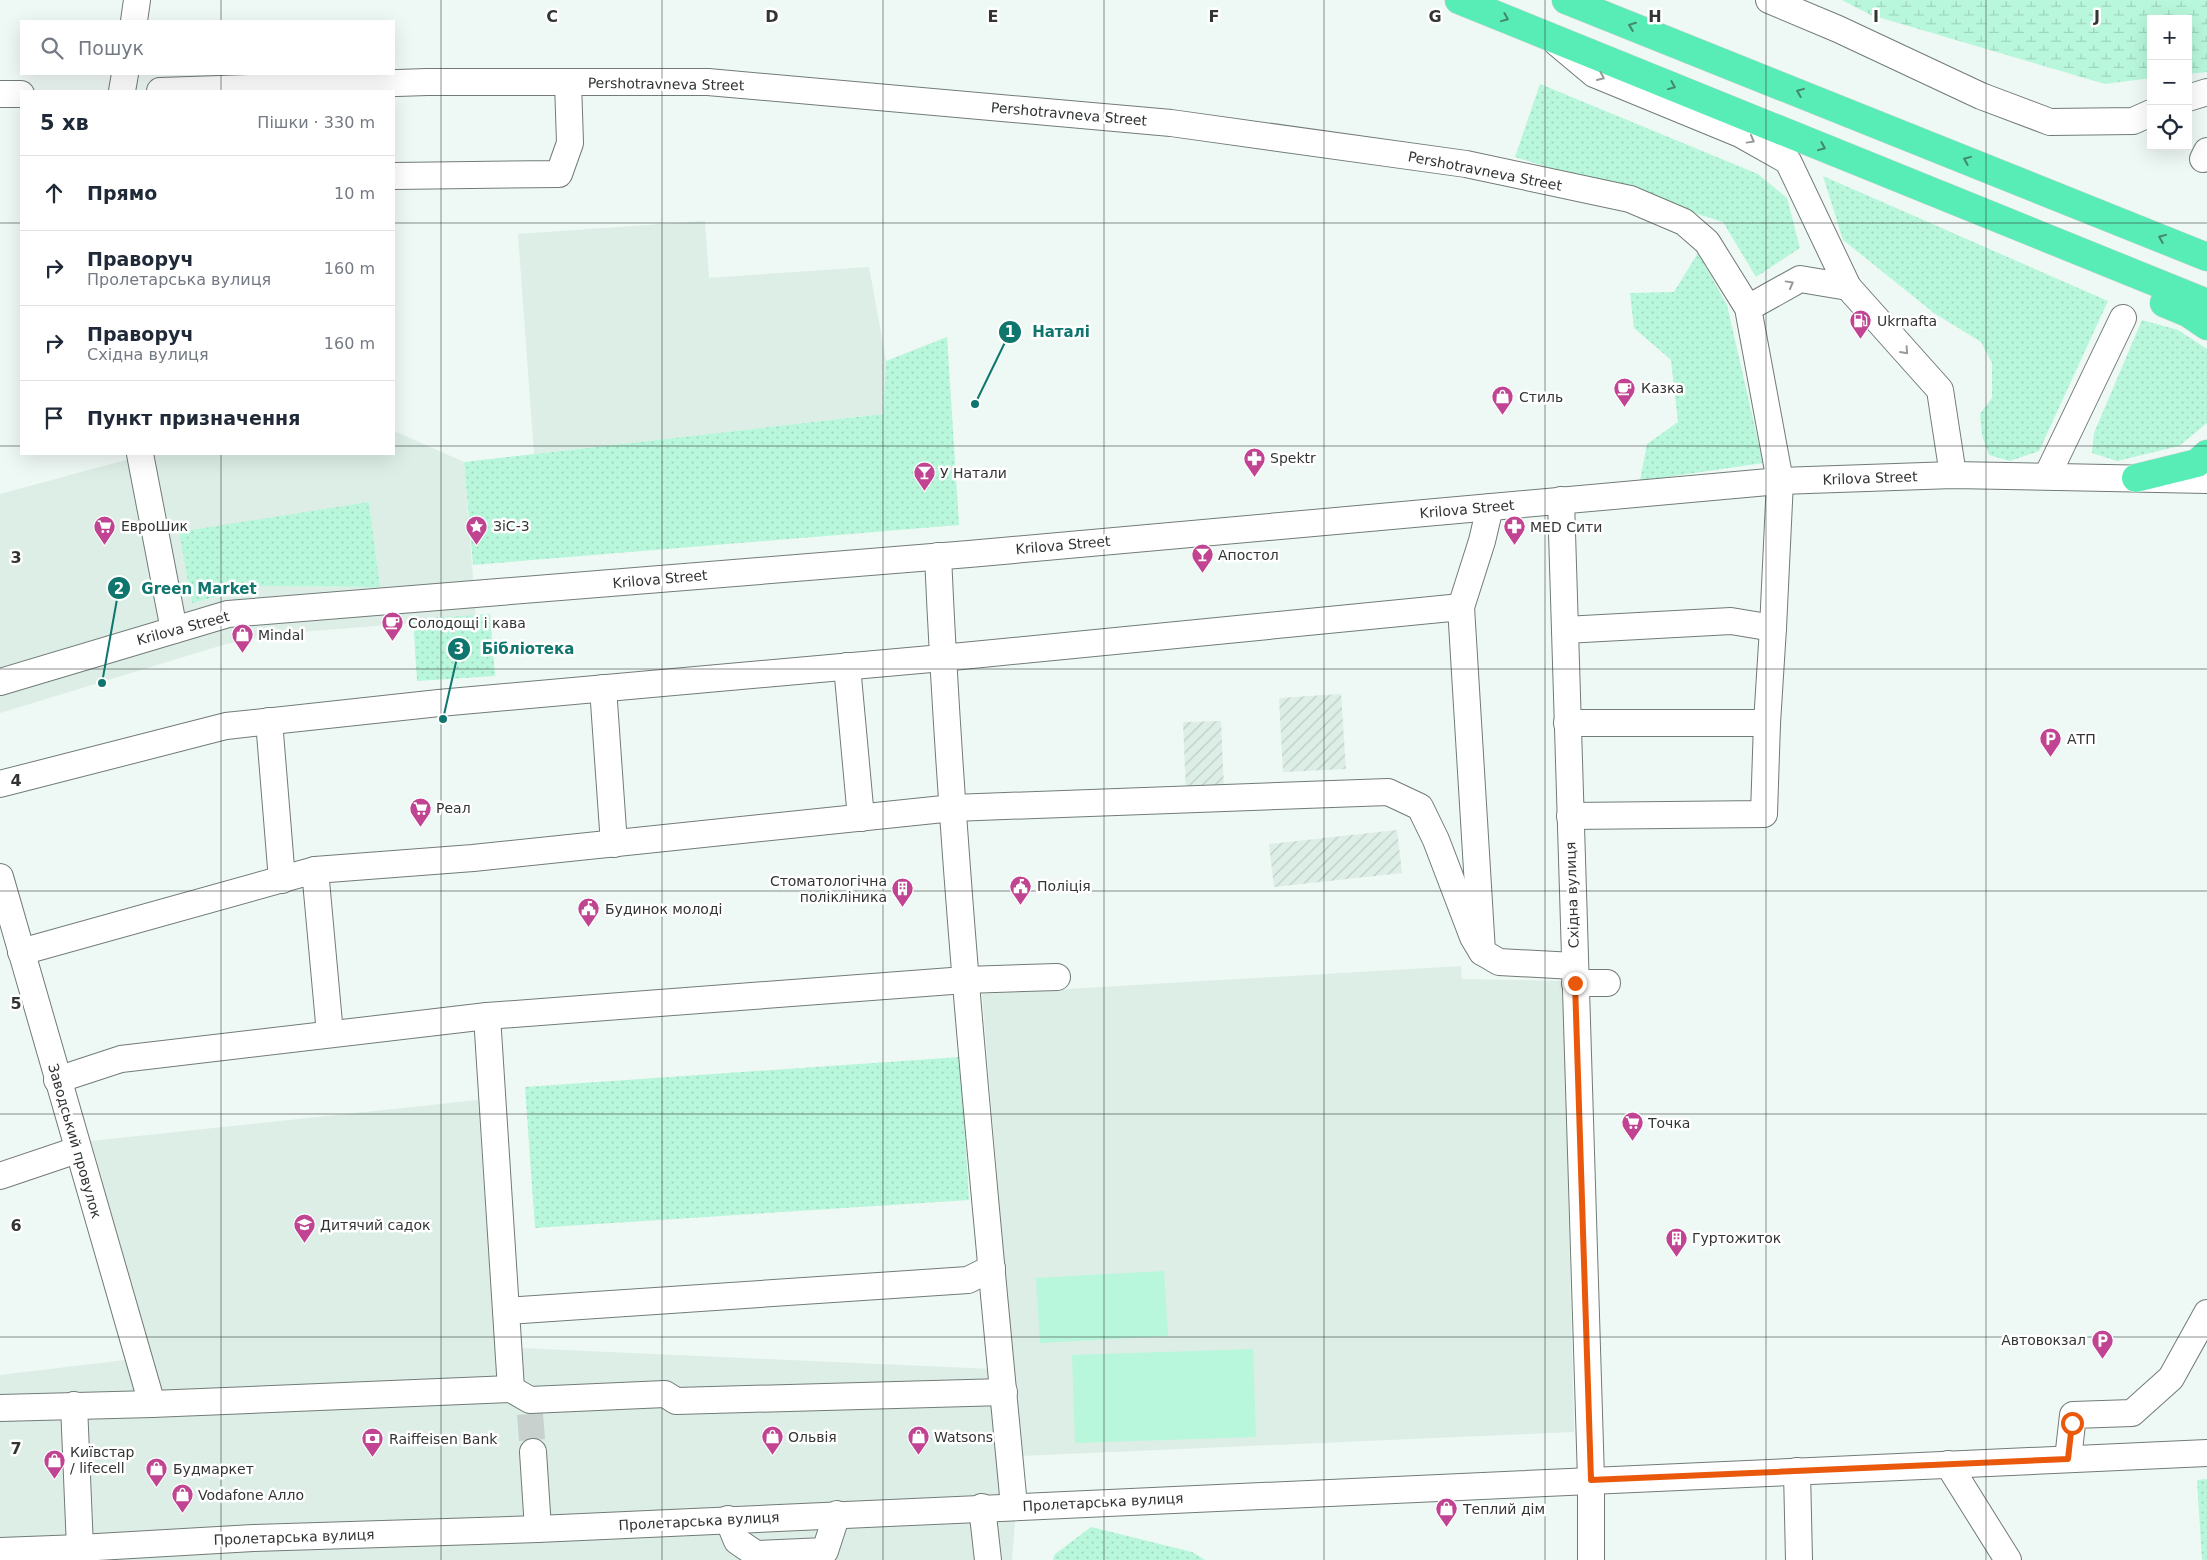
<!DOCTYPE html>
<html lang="uk">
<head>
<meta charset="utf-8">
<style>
	body { margin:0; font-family:"DejaVu Sans",sans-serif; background:#f6f6f7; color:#1f2937 }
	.controls { position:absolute; right:15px; top:15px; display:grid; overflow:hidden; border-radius:0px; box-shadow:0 5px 20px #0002 }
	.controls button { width:45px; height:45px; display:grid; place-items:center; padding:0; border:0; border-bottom:1px solid #e0e1e3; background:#fff; color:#1f2937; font:25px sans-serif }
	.stop { position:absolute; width:15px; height:15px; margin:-11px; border:4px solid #ea580c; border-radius:50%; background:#fff }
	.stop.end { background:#ea580c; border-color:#fff; box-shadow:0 1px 5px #0008 }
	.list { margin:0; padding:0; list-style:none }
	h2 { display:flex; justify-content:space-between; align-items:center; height:65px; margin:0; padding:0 20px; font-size:21px }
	h2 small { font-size:16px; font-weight:400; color:#747a83 }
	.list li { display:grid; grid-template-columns:32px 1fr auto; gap:15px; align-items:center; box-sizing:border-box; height:75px; padding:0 20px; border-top:1px solid #e0e1e3 }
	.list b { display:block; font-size:19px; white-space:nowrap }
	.list p { margin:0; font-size:16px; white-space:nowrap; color:#747a83 }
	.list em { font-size:16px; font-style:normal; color:#747a83 }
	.icon { flex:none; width:28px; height:28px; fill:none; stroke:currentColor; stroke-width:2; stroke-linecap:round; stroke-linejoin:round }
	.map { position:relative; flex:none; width:2207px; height:1560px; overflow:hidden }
	.search { position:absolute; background:#fff; box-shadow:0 5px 20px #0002; left:20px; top:20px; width:375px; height:55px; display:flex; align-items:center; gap:12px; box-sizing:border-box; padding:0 18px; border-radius:0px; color:#747a83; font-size:19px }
	.panel { position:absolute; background:#fff; box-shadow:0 5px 20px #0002; left:20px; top:90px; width:375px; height:365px; border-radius:0px }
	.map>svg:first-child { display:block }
	.built { fill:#dceee6; fill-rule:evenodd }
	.industrial { fill:url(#industrial-furrows) }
	.grass { fill:url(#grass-dots) }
	.wetland { fill:url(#wetland-marsh) }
	.pitch { fill:#b8f7db }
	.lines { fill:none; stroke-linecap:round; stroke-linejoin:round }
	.minor-tunnel { stroke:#c8d1ce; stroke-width:26; stroke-dasharray:26 13; stroke-linecap:butt }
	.minor-casing { stroke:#727b77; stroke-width:28 }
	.highway-casing { stroke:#d2d3d2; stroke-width:29 }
	.minor { stroke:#fff; stroke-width:26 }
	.highway { stroke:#58ecb7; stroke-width:28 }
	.oneway { stroke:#43876f }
	.oneway2 { stroke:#989a9a }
	.route { stroke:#ea580c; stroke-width:6 }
	.grid { fill:none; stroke:#323534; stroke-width:1; stroke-opacity:0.55 }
	.labels { text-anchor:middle; stroke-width:5; stroke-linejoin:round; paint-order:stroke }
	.street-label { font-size:14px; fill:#323534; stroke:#fff }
	.poi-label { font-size:14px; fill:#323534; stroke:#fff; text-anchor:start }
	.grid-label { font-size:16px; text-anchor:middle; font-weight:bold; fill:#323534; stroke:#fff; stroke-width:5; stroke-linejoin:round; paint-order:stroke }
	.leader { fill:none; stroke:#0f766e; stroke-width:2 }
	.callout-dot { fill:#0f766e; stroke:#fff; stroke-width:2 }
	.mark-label { font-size:15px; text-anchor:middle; font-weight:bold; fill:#fff }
	.callout-label { font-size:15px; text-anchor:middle; font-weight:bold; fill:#0f766e; stroke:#fff; stroke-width:5; stroke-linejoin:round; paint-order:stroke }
</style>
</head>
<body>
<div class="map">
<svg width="2207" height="1560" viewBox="0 0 2207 1560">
	<defs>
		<pattern id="industrial-furrows" width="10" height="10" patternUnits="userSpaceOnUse" patternTransform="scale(1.25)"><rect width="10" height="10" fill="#dceee6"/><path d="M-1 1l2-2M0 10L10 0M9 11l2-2" fill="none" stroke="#bdcdc6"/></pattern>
		<pattern id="grass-dots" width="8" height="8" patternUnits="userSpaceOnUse" patternTransform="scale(1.25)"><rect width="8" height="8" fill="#b8f7db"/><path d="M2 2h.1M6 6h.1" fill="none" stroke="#9fd4bd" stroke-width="1.8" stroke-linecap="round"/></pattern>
		<pattern id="wetland-marsh" width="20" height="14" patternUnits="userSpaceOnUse" patternTransform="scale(1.25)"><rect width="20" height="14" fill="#b8f7db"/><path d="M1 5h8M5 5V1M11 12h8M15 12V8" fill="none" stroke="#9fd4bd"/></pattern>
	</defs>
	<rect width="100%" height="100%" fill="#eef8f4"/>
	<g class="built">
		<path d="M705 221 709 278 869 267 886 361 883 414 534 454 518 234Z"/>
		<path d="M394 431 464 462 476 618 275 634 226 644 0 713V494L148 454H394ZM369 502 380 587 258 586 193 603Z"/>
		<path d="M1461 966 1462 979 1563 981 1574 1432 1020 1456 1012 1560H0V1375L150 1357 91 1141 478 1100 495 1347 1013 1370 982 994Z"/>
	</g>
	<g class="industrial">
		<path d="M1341 694 1346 769 1283 772 1279 698Z"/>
		<path d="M1221 721 1224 790 1186 792 1183 722Z"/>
		<path d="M1397 830 1402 873 1274 887 1269 844Z"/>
	</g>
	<g class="grass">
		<path d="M1540 84 1758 174 1787 198 1800 248 1756 277 1723 222 1515 157Z"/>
		<path d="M1823 176 2108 301 2039 451 2010 461 1989 455 1982 435 1980 414 1992 398V363L1981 342 1934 313 1843 240Z"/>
		<path d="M1698 253 1727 305 1763 463 1640 481 1647 444 1678 422 1671 360 1634 328 1630 293 1674 292Z"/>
		<path d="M2142 320 2178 330 2207 349V423L2179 446 2117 461 2092 453 2094 433Z"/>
		<path d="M947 337 959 525 473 565 464 462 883 414 886 361Z"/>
		<path d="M369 502 380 587 258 586 192 603 179 532Z"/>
		<path d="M490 614 495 676 417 681 413 619Z"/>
		<path d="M960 1057 969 1200 535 1228 525 1087Z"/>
		<path d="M2207 1479V1560H2202L2197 1480Z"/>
		<path d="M1091 1527 1192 1552 1205 1560H1053L1054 1555Z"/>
	</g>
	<path class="wetland" d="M1842 0H2207V72L2188 74V19H2151V78L2105 84 1871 15Z"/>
	<g class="pitch">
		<path d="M1164 1271 1168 1336 1040 1343 1036 1278Z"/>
		<path d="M1253 1349 1256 1437 1075 1443 1072 1355Z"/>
	</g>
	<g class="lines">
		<path class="minor-tunnel" d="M530 1414 533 1452"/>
		<defs>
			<g id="minor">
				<path d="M1769 0 1838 29 1981 96 2050 122 2133 121 2151 113"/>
				<path d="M134 21 137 0"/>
				<path d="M1557 43 1594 74 1740 134 1788 161 1848 287 1940 390 1953 475"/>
				<path d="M122 91 125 74"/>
				<path d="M160 91 427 82H708L1171 123 1466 164 1630 199 1684 222 1707 242 1748 308 1780 481 1773 628"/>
				<path d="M0 94H21"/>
				<path d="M2188 98 2207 92"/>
				<path d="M2203 159 2207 151"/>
				<path d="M394 176 559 174 570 143 568 82"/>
				<path d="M1748 308 1800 279 1848 287"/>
				<path d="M140 454 174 630"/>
				<path d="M2047 476 2123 318"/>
				<path d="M1561 500 1591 1479V1560"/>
				<path d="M938 556C952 873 984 1189 1014 1506"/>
				<path d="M1461 607 1482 541 1490 507"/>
				<path d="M1565 630 1731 621 1773 628 1767 723H1567"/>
				<path d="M847 666 861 818"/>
				<path d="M0 682 228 614 969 554 1780 481 1953 475 2207 480"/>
				<path d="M603 688 614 844"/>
				<path d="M269 721 282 880"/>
				<path d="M0 784 226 726 439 703 942 658 1461 607 1482 952"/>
				<path d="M1570 816 1764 814 1767 723"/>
				<path d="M315 870 330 1034"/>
				<path d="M0 877 152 1404"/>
				<path d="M21 952 315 870 473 858 953 808 1388 792 1420 807 1436 840 1473 937 1482 952 1499 962 1574 966"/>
				<path d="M1575 983H1607"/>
				<path d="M487 1016 511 1389"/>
				<path d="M57 1080 121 1059 487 1016 965 980 1057 977"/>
				<path d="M0 1176 77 1150"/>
				<path d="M506 1311 968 1280 992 1268"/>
				<path d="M74 1405 80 1548"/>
				<path d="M0 1408 152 1404 511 1389 530 1400 665 1394 676 1401 1004 1392"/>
				<path d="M533 1452 538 1529"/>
				<path d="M2068 1459 2073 1415 2132 1413 2171 1378 2207 1313"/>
				<path d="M1948 1464 2008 1560"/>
				<path d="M1797 1471 1799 1560"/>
				<path d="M982 1507 988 1560"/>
				<path d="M728 1519 737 1541 756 1554 825 1551 837 1514"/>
				<path d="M0 1551 80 1548 253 1538 538 1529 2207 1453"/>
			</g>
			<g id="highway">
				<path d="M1459 0 2207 303"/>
				<path d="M1566 0 2207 257"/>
				<path d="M2164 303 2188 313 2207 326"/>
				<path d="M2136 478 2197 463 2207 454"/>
			</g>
		</defs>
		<use href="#minor" class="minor-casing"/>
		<use href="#highway" class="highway-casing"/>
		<use href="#minor" class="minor"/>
		<use href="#highway" class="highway"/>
	</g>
	<defs><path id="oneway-chevron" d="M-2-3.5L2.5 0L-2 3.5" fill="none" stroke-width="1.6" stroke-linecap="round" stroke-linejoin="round" transform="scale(1.25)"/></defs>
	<g class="oneway">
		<use href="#oneway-chevron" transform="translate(1505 18) rotate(22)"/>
		<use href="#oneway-chevron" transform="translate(1632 26) rotate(-159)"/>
		<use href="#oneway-chevron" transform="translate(1672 86) rotate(22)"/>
		<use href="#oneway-chevron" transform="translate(1800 92) rotate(-158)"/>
		<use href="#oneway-chevron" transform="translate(1822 147) rotate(22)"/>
		<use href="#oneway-chevron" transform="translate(1967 160) rotate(-158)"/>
		<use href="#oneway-chevron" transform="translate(2162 238) rotate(-158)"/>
	</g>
	<g class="oneway2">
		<use href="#oneway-chevron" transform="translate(1601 77) rotate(24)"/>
		<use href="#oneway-chevron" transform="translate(1751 140) rotate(29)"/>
		<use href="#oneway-chevron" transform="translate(1790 284) rotate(-29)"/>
		<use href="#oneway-chevron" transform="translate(1905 351) rotate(48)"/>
	</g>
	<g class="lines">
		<path class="route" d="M1575 983 1591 1480 2068 1459 2072 1423"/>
	</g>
	<path class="grid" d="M221 0V21M441 0V1560M662 0V1560M883 0V1560M1104 0V1560M1324 0V1560M1545 0V1560M1766 0V1560M1986 0V1560M221 74V91M0 223H21M394 223H2207M0 446H21M394 446H2207M221 454V1560M0 669H2207M0 891H2207M0 1114H2207M0 1337H2207"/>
	<defs>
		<symbol id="fuel-pin" viewBox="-11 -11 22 30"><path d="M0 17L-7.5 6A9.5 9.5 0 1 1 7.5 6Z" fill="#c14492" stroke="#fff"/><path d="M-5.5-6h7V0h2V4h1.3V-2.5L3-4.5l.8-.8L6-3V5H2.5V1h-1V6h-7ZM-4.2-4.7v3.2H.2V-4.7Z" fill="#fff"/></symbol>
		<symbol id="cafe-pin" viewBox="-11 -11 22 30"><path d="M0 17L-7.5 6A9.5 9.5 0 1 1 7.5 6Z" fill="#c14492" stroke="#fff"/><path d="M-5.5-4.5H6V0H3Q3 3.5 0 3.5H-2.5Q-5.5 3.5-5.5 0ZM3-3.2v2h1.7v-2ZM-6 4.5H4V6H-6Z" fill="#fff"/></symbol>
		<symbol id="shop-pin" viewBox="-11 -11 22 30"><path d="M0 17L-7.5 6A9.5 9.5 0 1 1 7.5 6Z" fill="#c14492" stroke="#fff"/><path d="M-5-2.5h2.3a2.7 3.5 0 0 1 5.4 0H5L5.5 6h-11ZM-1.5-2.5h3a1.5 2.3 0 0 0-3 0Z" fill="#fff"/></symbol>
		<symbol id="pharmacy-pin" viewBox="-11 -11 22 30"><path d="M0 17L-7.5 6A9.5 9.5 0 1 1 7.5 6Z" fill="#c14492" stroke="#fff"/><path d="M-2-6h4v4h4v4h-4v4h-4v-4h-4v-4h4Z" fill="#fff"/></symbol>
		<symbol id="bar-pin" viewBox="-11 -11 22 30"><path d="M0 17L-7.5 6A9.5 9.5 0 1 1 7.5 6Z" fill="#c14492" stroke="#fff"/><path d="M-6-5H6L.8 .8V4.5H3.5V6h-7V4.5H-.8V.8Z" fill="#fff"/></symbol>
		<symbol id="supermarket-pin" viewBox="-11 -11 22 30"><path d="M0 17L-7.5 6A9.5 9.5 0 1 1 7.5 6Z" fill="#c14492" stroke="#fff"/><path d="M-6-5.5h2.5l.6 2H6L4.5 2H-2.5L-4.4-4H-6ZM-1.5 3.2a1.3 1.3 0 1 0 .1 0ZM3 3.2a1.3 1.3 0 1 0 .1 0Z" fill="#fff"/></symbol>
		<symbol id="sight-pin" viewBox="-11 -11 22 30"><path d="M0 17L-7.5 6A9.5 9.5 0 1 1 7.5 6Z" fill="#c14492" stroke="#fff"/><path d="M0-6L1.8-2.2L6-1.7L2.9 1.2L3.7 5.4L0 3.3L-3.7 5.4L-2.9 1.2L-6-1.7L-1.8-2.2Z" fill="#fff"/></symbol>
		<symbol id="parking-pin" viewBox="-11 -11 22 30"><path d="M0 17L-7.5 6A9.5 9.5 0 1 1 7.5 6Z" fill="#c14492" stroke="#fff"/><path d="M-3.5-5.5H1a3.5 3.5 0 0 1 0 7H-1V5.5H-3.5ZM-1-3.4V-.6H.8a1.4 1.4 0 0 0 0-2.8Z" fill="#fff"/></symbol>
		<symbol id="civic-pin" viewBox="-11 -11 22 30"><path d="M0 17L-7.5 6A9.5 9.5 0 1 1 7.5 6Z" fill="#c14492" stroke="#fff"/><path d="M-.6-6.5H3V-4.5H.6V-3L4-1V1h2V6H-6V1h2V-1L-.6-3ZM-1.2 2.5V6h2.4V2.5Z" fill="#fff"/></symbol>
		<symbol id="building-pin" viewBox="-11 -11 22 30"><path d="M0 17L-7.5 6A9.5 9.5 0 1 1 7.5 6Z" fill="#c14492" stroke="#fff"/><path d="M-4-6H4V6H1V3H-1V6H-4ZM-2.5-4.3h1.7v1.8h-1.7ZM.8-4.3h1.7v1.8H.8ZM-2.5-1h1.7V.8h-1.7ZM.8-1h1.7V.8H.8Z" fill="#fff"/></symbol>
		<symbol id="school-pin" viewBox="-11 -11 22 30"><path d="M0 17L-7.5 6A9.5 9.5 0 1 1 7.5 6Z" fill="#c14492" stroke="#fff"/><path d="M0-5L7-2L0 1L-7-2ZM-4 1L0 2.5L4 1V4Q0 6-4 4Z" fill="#fff"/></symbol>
		<symbol id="bank-pin" viewBox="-11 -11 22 30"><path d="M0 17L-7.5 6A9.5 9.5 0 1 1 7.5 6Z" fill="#c14492" stroke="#fff"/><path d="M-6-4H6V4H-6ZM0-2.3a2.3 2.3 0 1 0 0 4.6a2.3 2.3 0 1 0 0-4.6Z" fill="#fff"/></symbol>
	</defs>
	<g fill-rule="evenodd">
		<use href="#fuel-pin" x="1848" y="308" width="25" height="34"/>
		<use href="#cafe-pin" x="1612" y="376" width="25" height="34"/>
		<use href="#shop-pin" x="1490" y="384" width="25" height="34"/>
		<use href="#pharmacy-pin" x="1242" y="446" width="25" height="34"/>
		<use href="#bar-pin" x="912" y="460" width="25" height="34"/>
		<use href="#supermarket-pin" x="92" y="514" width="25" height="34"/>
		<use href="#sight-pin" x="464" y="514" width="25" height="34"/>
		<use href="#pharmacy-pin" x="1502" y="514" width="25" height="34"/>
		<use href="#bar-pin" x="1190" y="542" width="25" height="34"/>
		<use href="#cafe-pin" x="380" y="610" width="25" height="34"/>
		<use href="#shop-pin" x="230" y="622" width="25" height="34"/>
		<use href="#parking-pin" x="2038" y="726" width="25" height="34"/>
		<use href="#supermarket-pin" x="408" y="796" width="25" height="34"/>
		<use href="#civic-pin" x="1008" y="874" width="25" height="34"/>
		<use href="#building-pin" x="890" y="876" width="25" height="34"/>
		<use href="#civic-pin" x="576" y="896" width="25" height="34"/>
		<use href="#supermarket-pin" x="1620" y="1110" width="25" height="34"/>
		<use href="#school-pin" x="292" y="1212" width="25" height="34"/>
		<use href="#building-pin" x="1664" y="1226" width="25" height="34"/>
		<use href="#parking-pin" x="2090" y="1328" width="25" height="34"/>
		<use href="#shop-pin" x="760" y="1424" width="25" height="34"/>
		<use href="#shop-pin" x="906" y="1424" width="25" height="34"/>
		<use href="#bank-pin" x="360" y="1426" width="25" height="34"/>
		<use href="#shop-pin" x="42" y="1448" width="25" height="34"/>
		<use href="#shop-pin" x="144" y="1456" width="25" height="34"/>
		<use href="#shop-pin" x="170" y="1482" width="25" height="34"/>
		<use href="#shop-pin" x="1434" y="1496" width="25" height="34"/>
	</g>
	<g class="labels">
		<g class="street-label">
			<text transform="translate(666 84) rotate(1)" y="5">Pershotravneva Street</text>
			<text transform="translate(1069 114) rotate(5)" y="5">Pershotravneva Street</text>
			<text transform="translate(1485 171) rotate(11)" y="5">Pershotravneva Street</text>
			<text transform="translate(1870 478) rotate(-2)" y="5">Krilova Street</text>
			<text transform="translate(1467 509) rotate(-5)" y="5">Krilova Street</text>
			<text transform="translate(1063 545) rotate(-5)" y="5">Krilova Street</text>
			<text transform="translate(660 579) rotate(-5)" y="5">Krilova Street</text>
			<text transform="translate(183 628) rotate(-15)" y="5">Krilova Street</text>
			<text transform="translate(1572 895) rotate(-92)" y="5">Східна вулиця</text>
			<text transform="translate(75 1141) rotate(74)" y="5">Заводський провулок</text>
			<text transform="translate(1103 1502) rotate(-3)" y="5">Пролетарська вулиця</text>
			<text transform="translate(699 1521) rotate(-3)" y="5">Пролетарська вулиця</text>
			<text transform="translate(294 1537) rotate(-2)" y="5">Пролетарська вулиця</text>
		</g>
		<g class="poi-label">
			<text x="1877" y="326">Ukrnafta</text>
			<text x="1641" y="393">Казка</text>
			<text x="1519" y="402">Стиль</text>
			<text x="1270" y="463">Spektr</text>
			<text x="940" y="478">У Натали</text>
			<text x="121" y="531">ЕвроШик</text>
			<text x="493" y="531">ЗіС-3</text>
			<text x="1530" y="532">MED Сити</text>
			<text x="1218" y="560">Апостол</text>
			<text x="408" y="628">Солодощі і кава</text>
			<text x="258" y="640">Mindal</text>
			<text x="2067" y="744">АТП</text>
			<text x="436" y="813">Реал</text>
			<text x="887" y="886" text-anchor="end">Стоматологічна<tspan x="887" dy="16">полікліника</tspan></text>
			<text x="1037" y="891">Поліція</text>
			<text x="605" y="914">Будинок молоді</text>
			<text x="1648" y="1128">Точка</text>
			<text x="320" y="1230">Дитячий садок</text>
			<text x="1692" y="1243">Гуртожиток</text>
			<text x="2086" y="1345" text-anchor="end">Автовокзал</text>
			<text x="788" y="1442">Ольвія</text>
			<text x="934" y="1442">Watsons</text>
			<text x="389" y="1444">Raiffeisen Bank</text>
			<text x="70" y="1457">Київстар<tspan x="70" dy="16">/ lifecell</tspan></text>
			<text x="173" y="1474">Будмаркет</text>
			<text x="198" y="1500">Vodafone Алло</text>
			<text x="1463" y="1514">Теплий дім</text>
		</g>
	</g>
	<g class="grid-label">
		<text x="552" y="22">C</text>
		<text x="772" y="22">D</text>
		<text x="993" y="22">E</text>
		<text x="1214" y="22">F</text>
		<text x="1435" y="22">G</text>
		<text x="1655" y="22">H</text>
		<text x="1876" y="22">I</text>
		<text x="2097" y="22">J</text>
		<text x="16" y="563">3</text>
		<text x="16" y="786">4</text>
		<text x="16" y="1009">5</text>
		<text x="16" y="1231">6</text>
		<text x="16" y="1454">7</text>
	</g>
	<path class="leader" d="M975 404L1010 332M102 683L119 588M443 719L459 649"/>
	<g class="callout-dot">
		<circle cx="975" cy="404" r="5"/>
		<circle cx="102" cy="683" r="5"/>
		<circle cx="443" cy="719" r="5"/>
		<circle cx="1010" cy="332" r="12"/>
		<circle cx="119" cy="588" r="12"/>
		<circle cx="459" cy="649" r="12"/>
	</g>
	<g class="mark-label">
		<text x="1010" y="337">1</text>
		<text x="119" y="594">2</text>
		<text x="459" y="654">3</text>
	</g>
	<g class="callout-label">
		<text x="1061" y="337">Наталі</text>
		<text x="199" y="594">Green Market</text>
		<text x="528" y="654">Бібліотека</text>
	</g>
</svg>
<div class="controls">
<button>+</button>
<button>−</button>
<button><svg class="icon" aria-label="locate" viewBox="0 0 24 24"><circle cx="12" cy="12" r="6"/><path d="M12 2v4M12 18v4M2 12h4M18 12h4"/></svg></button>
</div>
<div class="stop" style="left:2072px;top:1423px"></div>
<div class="stop end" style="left:1575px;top:983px"></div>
<div class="search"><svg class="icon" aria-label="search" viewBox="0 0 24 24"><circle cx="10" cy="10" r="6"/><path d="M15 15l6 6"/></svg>Пошук</div>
<section class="panel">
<h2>5 хв<small>Пішки · 330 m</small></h2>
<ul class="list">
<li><svg class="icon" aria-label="ahead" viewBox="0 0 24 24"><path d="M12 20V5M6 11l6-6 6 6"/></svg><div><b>Прямо</b></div><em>10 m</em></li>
<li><svg class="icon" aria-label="right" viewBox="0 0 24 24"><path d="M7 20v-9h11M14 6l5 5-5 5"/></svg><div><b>Праворуч</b><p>Пролетарська вулиця</p></div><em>160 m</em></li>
<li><svg class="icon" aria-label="right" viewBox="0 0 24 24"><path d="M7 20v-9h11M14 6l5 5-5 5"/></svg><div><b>Праворуч</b><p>Східна вулиця</p></div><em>160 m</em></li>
<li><svg class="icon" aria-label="arrive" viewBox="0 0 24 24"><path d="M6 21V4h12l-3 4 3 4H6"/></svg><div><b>Пункт призначення</b></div></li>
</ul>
</section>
</div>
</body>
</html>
